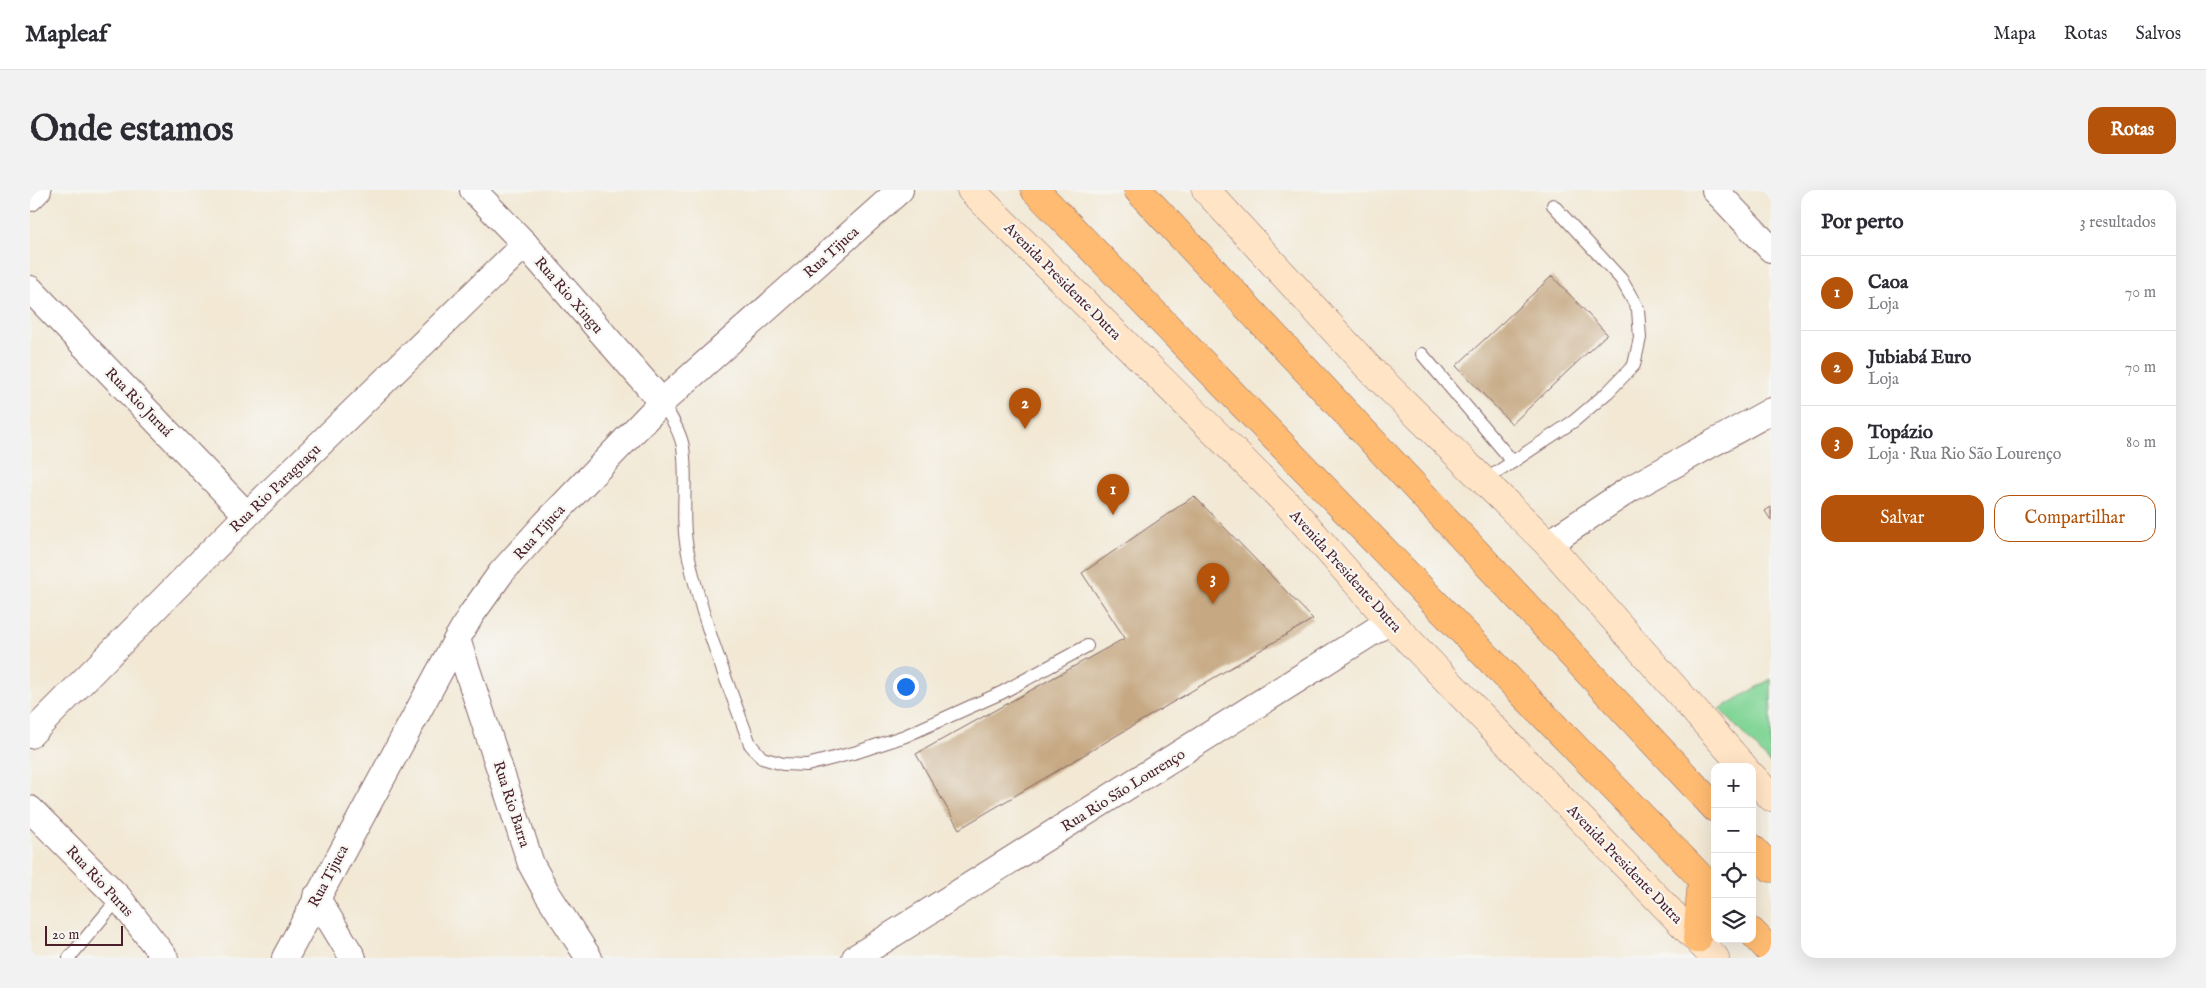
<!DOCTYPE html>
<html lang="pt">
<head>
<meta charset="utf-8">
<style>
	body { margin:0; font-family:"IM FELL English",serif; background:#f2f2f3; color:#2b2b33 }
	.controls { position:absolute; right:15px; bottom:15px; display:grid; overflow:hidden; border-radius:10px; box-shadow:0 5px 20px #0002 }
	.controls button { width:45px; height:45px; display:grid; place-items:center; padding:0; border:0; border-bottom:1px solid #e1e1e2; background:#fff; color:#2b2b33; font:25px sans-serif }
	.scale { position:absolute; left:15px; bottom:12px; width:78px; box-sizing:border-box; padding-left:5px; border:2px solid #4a1f2b; border-top:0; font-size:14px; line-height:18px; white-space:nowrap; color:#4a1f2b; -webkit-text-stroke:4px #f6f6f2; paint-order:stroke }
	.you { position:absolute; left:875px; top:496px; width:18px; height:18px; margin:-12px; border:4px solid #fff; border-radius:50%; background:#1a73e8; box-shadow:0 0 0 8px #1a73e833 }
	.badge { display:grid; place-items:center; width:32px; height:32px; border-radius:50%; background:#b45309; color:#fff; font-size:16px; font-weight:700 }
	.pin { position:absolute; translate:-50% -41px; filter:drop-shadow(0 1px 2px #0008) }
	.pin::after { content:''; position:absolute; top:26px; width:18px; height:15px; background:inherit; clip-path:polygon(0 0,100% 0,50% 100%) }
	.list { margin:0; padding:0; list-style:none }
	h2 { display:flex; justify-content:space-between; align-items:center; height:65px; margin:0; padding:0 20px; font-size:21px }
	h2 small { font-size:16px; font-weight:400; color:#7c7c81 }
	.list li { display:grid; grid-template-columns:32px 1fr auto; gap:15px; align-items:center; box-sizing:border-box; height:75px; padding:0 20px; border-top:1px solid #e1e1e2 }
	.list b { display:block; font-size:19px; white-space:nowrap }
	.list p { margin:0; font-size:16px; white-space:nowrap; color:#7c7c81 }
	.list em { font-size:16px; font-style:normal; color:#7c7c81 }
	.actions { display:flex; gap:10px; padding:15px 20px }
	.actions a { flex:1; padding:11px 0; border:1px solid #b45309; border-radius:15px; text-align:center; font-size:18px; color:#b45309 }
	.actions .main { background:#b45309; color:#fff }
	.icon { flex:none; width:28px; height:28px; fill:none; stroke:currentColor; stroke-width:2; stroke-linecap:round; stroke-linejoin:round }
	.map { position:relative; flex:none; width:1741px; height:768px; overflow:hidden; border-radius:15px }
	header { display:flex; align-items:center; gap:30px; box-sizing:border-box; height:70px; padding:0 25px; background:#fff; border-bottom:1px solid #e1e1e2 }
	header strong { font-size:24px }
	nav { display:flex; gap:28px; margin-inline-start:auto; font-size:18px }
	.intro { display:flex; align-items:center; justify-content:space-between; box-sizing:border-box; height:120px; padding:0 30px }
	h1 { margin:0; font-size:35px }
	.button { padding:12px 22px; border-radius:15px; background:#b45309; color:#fff; font-size:18px; font-weight:700 }
	main { display:flex; gap:30px; padding:0 30px }
	aside { flex:1; background:#fff; border-radius:15px; box-shadow:0 5px 20px #0002 }
	.map>svg:first-child { display:block }
	.green { fill:#83d698; stroke:#667a62 }
	.building { fill:#c6a983 }
	.lines { fill:none; stroke-linecap:round; stroke-linejoin:round }
	.lane-casing { stroke:#856566; stroke-width:14 }
	.street-casing { stroke:#856566; stroke-width:28 }
	.secondary-casing { stroke:#856566; stroke-width:29 }
	.highway-casing { stroke:#856566; stroke-width:29 }
	.lane { stroke:#fff; stroke-width:12 }
	.street { stroke:#fff; stroke-width:26 }
	.secondary { stroke:#ffe4c6; stroke-width:28 }
	.highway { stroke:#ffbb71; stroke-width:28 }
	.labels { text-anchor:middle; stroke-width:4.5; stroke-linejoin:round; paint-order:stroke }
	.street-label { font-size:15px; fill:#4a1f2b; stroke:#f6f6f2 }
</style>
</head>
<body>
<header>
<strong>Mapleaf</strong>
<nav><a>Mapa</a><a>Rotas</a><a>Salvos</a></nav>
</header>
<div class="intro"><h1>Onde estamos</h1><a class="button">Rotas</a></div>
<main>
<div class="map">
<svg width="1741" height="768" viewBox="0 0 1741 768">
	<rect width="100%" height="100%" fill="#f6f6f2"/>
	<filter id="ink" filterUnits="userSpaceOnUse"><feTurbulence type="fractalNoise" baseFrequency=".02" numOctaves="2"/><feDisplacementMap in="SourceGraphic" scale="10" xChannelSelector="R" yChannelSelector="G"/><feConvolveMatrix kernelMatrix="1 2 1 2 8 2 1 2 1" color-interpolation-filters="sRGB"/></filter>
	<filter id="wash" filterUnits="userSpaceOnUse"><feTurbulence type="fractalNoise" baseFrequency=".0096" numOctaves="4" result="noise"/><feDisplacementMap in="SourceGraphic" scale="20" xChannelSelector="R" yChannelSelector="G"/><feGaussianBlur stdDeviation="1.12" result="paint"/><feColorMatrix in="noise" values="0 0 0 0 0 0 0 0 0 0 0 0 0 0 0 0 0 1.4 0 .05"/><feComposite in="paint" operator="in"/></filter>
	<g filter="url(#wash)">
		<rect width="100%" height="100%" fill="#f2e8d4"/>
		<path class="green" d="M1741 489V574L1690 519Z"/>
		<g id="blocks">
			<g class="building">
				<path d="M1522 86 1577 144 1482 234 1426 176Z"/>
				<path d="M1164 306 1283 429 929 639 886 564 1095 448 1052 383Z"/>
				<path d="M1741 317V330L1735 321Z"/>
			</g>
		</g>
	</g>
	<g filter="url(#ink)">
		<use href="#blocks" fill-opacity="0" stroke="#856566" stroke-width="1"/>
		<g class="lines">
			<defs>
				<g id="lane">
					<path d="M1392 164 1483 272"/>
					<path d="M632 212C640 226 650 241 653 257 658 292 650 328 658 363 671 428 697 491 720 554L732 568 753 574 777 575 827 562 875 546 971 503 1057 456"/>
					<path d="M1454 291 1544 231 1578 202 1604 175 1610 148 1608 119 1591 89 1523 15"/>
					<path d="M39 768 89 708"/>
				</g>
				<g id="street">
					<path d="M443 0 495 54 632 212"/>
					<path d="M1685 0 1741 59"/>
					<path d="M0 8 8 0"/>
					<path d="M0 99 217 325"/>
					<path d="M1518 354 1600 299 1741 221"/>
					<path d="M427 449 501 674 517 703 559 768"/>
					<path d="M0 545 217 325 495 54"/>
					<path d="M0 619 89 708 135 768"/>
					<path d="M286 707 323 768"/>
					<path d="M255 768 427 449 441 425 471 383 515 334 632 212 870 0"/>
					<path d="M825 768 1360 431"/>
				</g>
				<g id="secondary">
					<path d="M941 0 1261 318 1360 431 1685 768"/>
					<path d="M1176 0 1338 177 1518 354 1714 577"/>
					<path d="M1722 586 1741 607"/>
				</g>
				<g id="highway">
					<path d="M1005 0 1685 702"/>
					<path d="M1108 0 1685 618"/>
					<path d="M1722 658 1741 678"/>
					<path d="M1722 742 1741 762"/>
					<path d="M1667 749 1672 689"/>
				</g>
			</defs>
			<use href="#lane" class="lane-casing"/>
			<use href="#street" class="street-casing"/>
			<use href="#secondary" class="secondary-casing"/>
			<use href="#highway" class="highway-casing"/>
			<use href="#lane" class="lane"/>
			<use href="#street" class="street"/>
			<use href="#secondary" class="secondary"/>
			<use href="#highway" class="highway"/>
		</g>
	</g>
	<g class="labels">
		<g class="street-label">
			<text transform="translate(801 62) rotate(-42)" y="5">Rua Tijuca</text>
			<text transform="translate(1033 91) rotate(45)" y="5">Avenida Presidente Dutra</text>
			<text transform="translate(539 105) rotate(49)" y="5">Rua Rio Xingu</text>
			<text transform="translate(109 212) rotate(46)" y="5">Rua Rio Juruá</text>
			<text transform="translate(245 298) rotate(-44)" y="5">Rua Rio Paraguaçu</text>
			<text transform="translate(509 342) rotate(-48)" y="5">Rua Tijuca</text>
			<text transform="translate(1316 381) rotate(48)" y="5">Avenida Presidente Dutra</text>
			<text transform="translate(1093 600) rotate(-32)" y="5">Rua Rio São Lourenço</text>
			<text transform="translate(482 614) rotate(72)" y="5">Rua Rio Barra</text>
			<text transform="translate(1595 674) rotate(46)" y="5">Avenida Presidente Dutra</text>
			<text transform="translate(298 686) rotate(-62)" y="5">Rua Tijuca</text>
			<text transform="translate(70 691) rotate(47)" y="5">Rua Rio Purus</text>
		</g>
	</g>
</svg>
<div class="controls">
<button>+</button>
<button>−</button>
<button><svg class="icon" aria-label="locate" viewBox="0 0 24 24"><circle cx="12" cy="12" r="6"/><path d="M12 2v4M12 18v4M2 12h4M18 12h4"/></svg></button>
<button><svg class="icon" aria-label="layers" viewBox="0 0 24 24"><path d="M12 4l9 5-9 5-9-5zM3 14l9 5 9-5"/></svg></button>
</div>
<div class="scale">20 m</div>
<div class="you"></div>
<div class="pin badge" style="left:1083px;top:325px">1</div>
<div class="pin badge" style="left:995px;top:239px">2</div>
<div class="pin badge" style="left:1183px;top:414px">3</div>
</div>
<aside>
<h2>Por perto<small>3 resultados</small></h2>
<ul class="list">
<li><span class="badge">1</span><div><b>Caoa</b><p>Loja</p></div><em>70 m</em></li>
<li><span class="badge">2</span><div><b>Jubiabá Euro</b><p>Loja</p></div><em>70 m</em></li>
<li><span class="badge">3</span><div><b>Topázio</b><p>Loja · Rua Rio São Lourenço</p></div><em>80 m</em></li>
</ul>
<div class="actions"><a class="main">Salvar</a><a>Compartilhar</a></div>
</aside>
</main>
</body>
</html>
